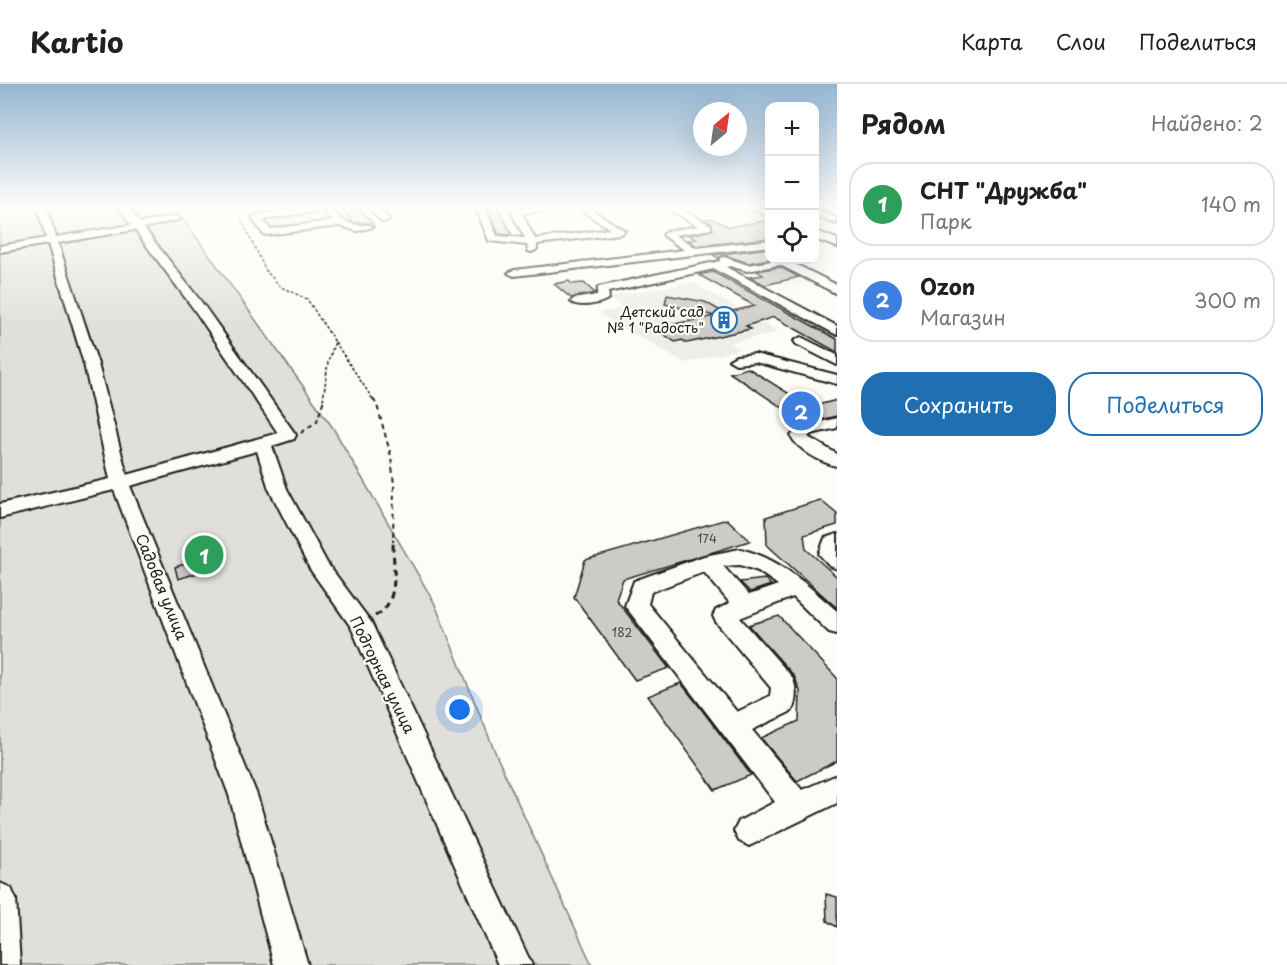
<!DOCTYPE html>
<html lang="ru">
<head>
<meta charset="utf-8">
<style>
	body { margin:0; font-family:"Playpen Sans",sans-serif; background:#f2f2f2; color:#202124 }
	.controls { position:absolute; right:18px; top:18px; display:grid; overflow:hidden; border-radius:12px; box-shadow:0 6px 24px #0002 }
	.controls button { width:54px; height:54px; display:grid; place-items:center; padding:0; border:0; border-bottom:2px solid #e0e0e0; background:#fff; color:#202124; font:30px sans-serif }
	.compass { position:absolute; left:693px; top:18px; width:54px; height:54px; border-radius:50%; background:#fff; box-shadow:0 6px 24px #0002; rotate:29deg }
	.you { position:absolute; left:460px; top:626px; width:21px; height:21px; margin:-15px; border:4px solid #fff; border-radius:50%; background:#1a73e8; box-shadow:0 0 0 9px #1a73e833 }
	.badge { display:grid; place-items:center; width:39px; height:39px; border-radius:50%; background:#1f6fb2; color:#fff; font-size:20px; font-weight:700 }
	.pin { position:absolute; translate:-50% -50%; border:3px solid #fff; box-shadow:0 2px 6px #0006 }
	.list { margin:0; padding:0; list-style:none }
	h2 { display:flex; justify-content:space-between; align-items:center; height:78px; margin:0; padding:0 24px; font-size:26px }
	h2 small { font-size:20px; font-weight:400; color:#757577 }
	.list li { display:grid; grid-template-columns:39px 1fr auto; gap:18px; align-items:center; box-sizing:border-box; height:84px; margin:0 12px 12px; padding:0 12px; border:2px solid #e0e0e0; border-radius:24px }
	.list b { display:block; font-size:22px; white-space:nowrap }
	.list p { margin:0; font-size:20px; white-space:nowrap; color:#757577 }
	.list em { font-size:20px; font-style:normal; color:#757577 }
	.actions { display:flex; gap:12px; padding:18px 24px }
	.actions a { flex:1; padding:14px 0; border:2px solid #1f6fb2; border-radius:24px; text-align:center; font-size:21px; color:#1f6fb2 }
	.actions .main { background:#1f6fb2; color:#fff }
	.icon { flex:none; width:33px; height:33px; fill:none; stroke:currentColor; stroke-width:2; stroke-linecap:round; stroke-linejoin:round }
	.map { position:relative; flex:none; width:837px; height:881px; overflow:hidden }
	header { display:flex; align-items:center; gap:36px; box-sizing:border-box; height:84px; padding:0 30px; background:#fff; border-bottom:2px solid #e0e0e0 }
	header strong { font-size:28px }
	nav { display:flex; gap:33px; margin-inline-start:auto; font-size:21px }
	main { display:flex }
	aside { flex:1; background:#fff }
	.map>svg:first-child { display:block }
	.built { fill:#eeede9 }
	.green { fill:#e0dfdb; stroke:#7e7e7c; stroke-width:1.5 }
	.building { fill:#cccbc8; stroke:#1c1c1c; stroke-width:1.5 }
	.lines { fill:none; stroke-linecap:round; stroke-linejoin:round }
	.minor-casing { stroke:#1c1c1c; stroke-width:4 }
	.major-casing { stroke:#1c1c1c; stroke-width:4 }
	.path-far2 { stroke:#1c1c1c; stroke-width:1.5; stroke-dasharray:3 2; stroke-linecap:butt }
	.path-far1 { stroke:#1c1c1c; stroke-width:2; stroke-dasharray:5 4; stroke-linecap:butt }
	.path { stroke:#1c1c1c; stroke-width:3; stroke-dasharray:7 5; stroke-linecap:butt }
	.minor { fill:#fdfcf7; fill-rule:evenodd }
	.major { fill:#fdfcf7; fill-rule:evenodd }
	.labels { text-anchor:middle; stroke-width:4.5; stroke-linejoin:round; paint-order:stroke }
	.number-label { font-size:12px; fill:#484847 }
	.far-poi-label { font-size:14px; fill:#1c1c1c; stroke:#fdfcf7; text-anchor:end }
	.street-label { font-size:15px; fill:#1c1c1c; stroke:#fdfcf7 }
</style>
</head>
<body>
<header>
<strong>Kartio</strong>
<nav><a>Карта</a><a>Слои</a><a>Поделиться</a></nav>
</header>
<main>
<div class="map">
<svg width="837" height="881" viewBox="0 0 837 881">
	<rect width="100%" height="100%" fill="#fdfcf7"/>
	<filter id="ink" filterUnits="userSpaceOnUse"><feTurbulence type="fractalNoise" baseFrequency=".0167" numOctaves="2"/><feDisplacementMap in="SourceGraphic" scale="12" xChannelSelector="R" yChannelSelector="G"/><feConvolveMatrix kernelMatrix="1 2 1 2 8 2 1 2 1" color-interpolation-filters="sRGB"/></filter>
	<g filter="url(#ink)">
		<path class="built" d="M692 198 778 248 730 259 740 265 685 279 598 229 624 224 611 215 614 212Z"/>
		<g class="green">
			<path d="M0 122H169L184 136 333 344 434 518 498 675 592 881H0Z"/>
			<path d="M326 127 335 138 269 147 262 135Z"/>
		</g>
		<g class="building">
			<path d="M339 122H357L373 139 353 138Z"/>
			<path d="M498 123 512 151 499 150 487 124Z"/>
			<path d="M711 134 729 143 770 136V154L697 162 688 156 696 155 689 151 713 146 712 139 705 135Z"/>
			<path d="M770 164V175L748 179 725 171 718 174 713 171Z"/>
			<path d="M780 183 799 193 765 201 750 193 763 191 757 187Z"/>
			<path d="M713 188 837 255V268L774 233 746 242 751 245 687 259 682 256 675 258 655 244 715 232 665 220 667 211 705 218 724 229 755 222 699 191Z"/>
			<path d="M569 197 572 200 584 199 595 209 571 214 554 200Z"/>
			<path d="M748 284 810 323 837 316V332L810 338 801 336 730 289Z"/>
			<path d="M820 416 837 430V441L804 451 806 465 837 493V524L767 461 766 433Z"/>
			<path d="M727 435 750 457 623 495 616 515 669 584 635 596 574 513 585 476Z"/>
			<path d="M203 474 207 486 178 495 175 483Z"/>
			<path d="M765 495 771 501 750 508 740 498Z"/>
			<path d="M779 532 837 594V677L797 697 761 654 799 637 800 607 794 592 749 541Z"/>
			<path d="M681 599 696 618 751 691 715 706 648 612Z"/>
			<path d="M826 810 837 813V843L827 837Z"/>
		</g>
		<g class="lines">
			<defs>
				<g id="minor">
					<path d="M37 122H46L56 153 131 141 118 122H127L140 139 176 132 181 135 144 144 202 219 296 351 294 355 272 362 287 405 327 479 371 538 532 881H498L351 543 310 485 269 405 257 367 130 402 257 711 308 881H274L229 711 114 406 0 434V420L110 395 84 280 48 160 0 168V162L46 154ZM135 146 193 224 278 349 127 391 98 280 58 159Z"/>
					<path d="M310 122H333L331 124C339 133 345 140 358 141 365 142 367 139 373 143L358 147 339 142 267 151 263 150 252 134 257 131ZM323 126 332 137 270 145 263 136Z"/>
					<path d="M367 122H377L390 136 382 138Z"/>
					<path d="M475 122H484L497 152 525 154 511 128 536 122H564L522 130 535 155 610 145 575 122H586L625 147 620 150 537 160V165L532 168 528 167 527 161 489 157Z"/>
					<path d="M663 122H675L711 141V145L675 151 696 164 770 156V162L514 192 508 189 514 186 684 166 663 151 667 147 698 142Z"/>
					<path d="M814 125 837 134V140L814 132Z"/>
					<path d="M724 173 748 181 777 176H798L793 179 837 201V210L780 181 747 187 730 182 726 183 837 242V251L714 185 608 208 609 214C602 220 579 224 571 218L573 215 597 211 598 203 720 177V174Z"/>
					<path d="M801 253 837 271V281L796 260 794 257Z"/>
					<path d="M755 270 837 291V300L755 278 736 280 729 276 736 272Z"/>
					<path d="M837 334V344L811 350 808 353 837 370V382C823 380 797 365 791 352L799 343Z"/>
					<path d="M837 450V485L830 482 819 470 825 454Z"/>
					<path d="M740 465C780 474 807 501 837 527V550L829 548 793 513 740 534 792 593C797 604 797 616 792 627L752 646 802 706 837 691V719L749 762 739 757 734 747 739 737 775 718 625 522 634 497 704 472ZM740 481 758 487 778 501 749 511 723 482ZM704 488 730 519 716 526 713 532 716 538 771 604 770 612 737 628 648 520 651 508Z"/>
					<path d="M0 799 11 804 16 815 20 881H0Z"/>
				</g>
				<g id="major">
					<path d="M746 122H762L770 126V133Z"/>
					<path d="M814 146 837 155V163L814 155Z"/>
				</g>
			</defs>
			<use href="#minor" class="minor-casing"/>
			<use href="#major" class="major-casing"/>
			<g class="path-far2">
				<path d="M235 122 266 187 281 203 307 215 335 258 328 278 323 317"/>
				<path d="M728 122 745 130"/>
				<path d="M184 131 215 122"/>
				<path d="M335 258 374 317"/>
			</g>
			<g class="path-far1">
				<path d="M373 315 377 321 391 372 394 401 393 458"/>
				<path d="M301 349 317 337 324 315"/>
			</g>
			<path class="path" d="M375 532C401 519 393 482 393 457"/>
			<use href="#minor" class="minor"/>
			<use href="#major" class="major"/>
		</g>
	</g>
	<linearGradient id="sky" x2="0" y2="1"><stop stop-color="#94b5d2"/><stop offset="0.5" stop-color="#fefefb"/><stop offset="1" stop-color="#fefefb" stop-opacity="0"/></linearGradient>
	<rect width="837" height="246" fill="url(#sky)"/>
	<defs>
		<symbol id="building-ring" viewBox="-11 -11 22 22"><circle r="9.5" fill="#fdfcf7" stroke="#1f6fb2" stroke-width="1.5"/><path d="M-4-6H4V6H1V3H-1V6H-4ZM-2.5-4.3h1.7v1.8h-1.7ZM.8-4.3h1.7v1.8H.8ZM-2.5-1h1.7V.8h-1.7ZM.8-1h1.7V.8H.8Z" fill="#1f6fb2"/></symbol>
	</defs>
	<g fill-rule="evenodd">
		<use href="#building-ring" x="709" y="221" width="30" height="30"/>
	</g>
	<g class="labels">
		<g class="number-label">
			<text x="707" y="459">174</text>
			<text x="622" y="553">182</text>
		</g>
		<g class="far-poi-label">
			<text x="704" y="233">Детский сад<tspan x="704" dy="16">№ 1 "Радость"</tspan></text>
		</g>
		<g class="street-label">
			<text transform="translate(161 503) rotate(68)" y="5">Садовая улица</text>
			<text transform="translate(382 591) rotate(64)" y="5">Подгорная улица</text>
		</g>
	</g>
</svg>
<div class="controls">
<button>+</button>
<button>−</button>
<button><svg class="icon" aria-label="locate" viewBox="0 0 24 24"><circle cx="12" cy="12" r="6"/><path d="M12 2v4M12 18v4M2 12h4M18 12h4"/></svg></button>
</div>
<svg class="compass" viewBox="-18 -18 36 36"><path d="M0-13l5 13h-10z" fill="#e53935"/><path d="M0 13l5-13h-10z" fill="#757577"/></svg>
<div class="you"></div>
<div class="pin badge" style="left:204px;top:471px;background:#2e9e5b">1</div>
<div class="pin badge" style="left:801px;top:327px;background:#3f7fe0">2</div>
</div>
<aside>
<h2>Рядом<small>Найдено: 2</small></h2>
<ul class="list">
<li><span class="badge" style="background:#2e9e5b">1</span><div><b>СНТ &quot;Дружба&quot;</b><p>Парк</p></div><em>140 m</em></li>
<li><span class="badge" style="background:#3f7fe0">2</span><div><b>Ozon</b><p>Магазин</p></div><em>300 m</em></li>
</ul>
<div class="actions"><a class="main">Сохранить</a><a>Поделиться</a></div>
</aside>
</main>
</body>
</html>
